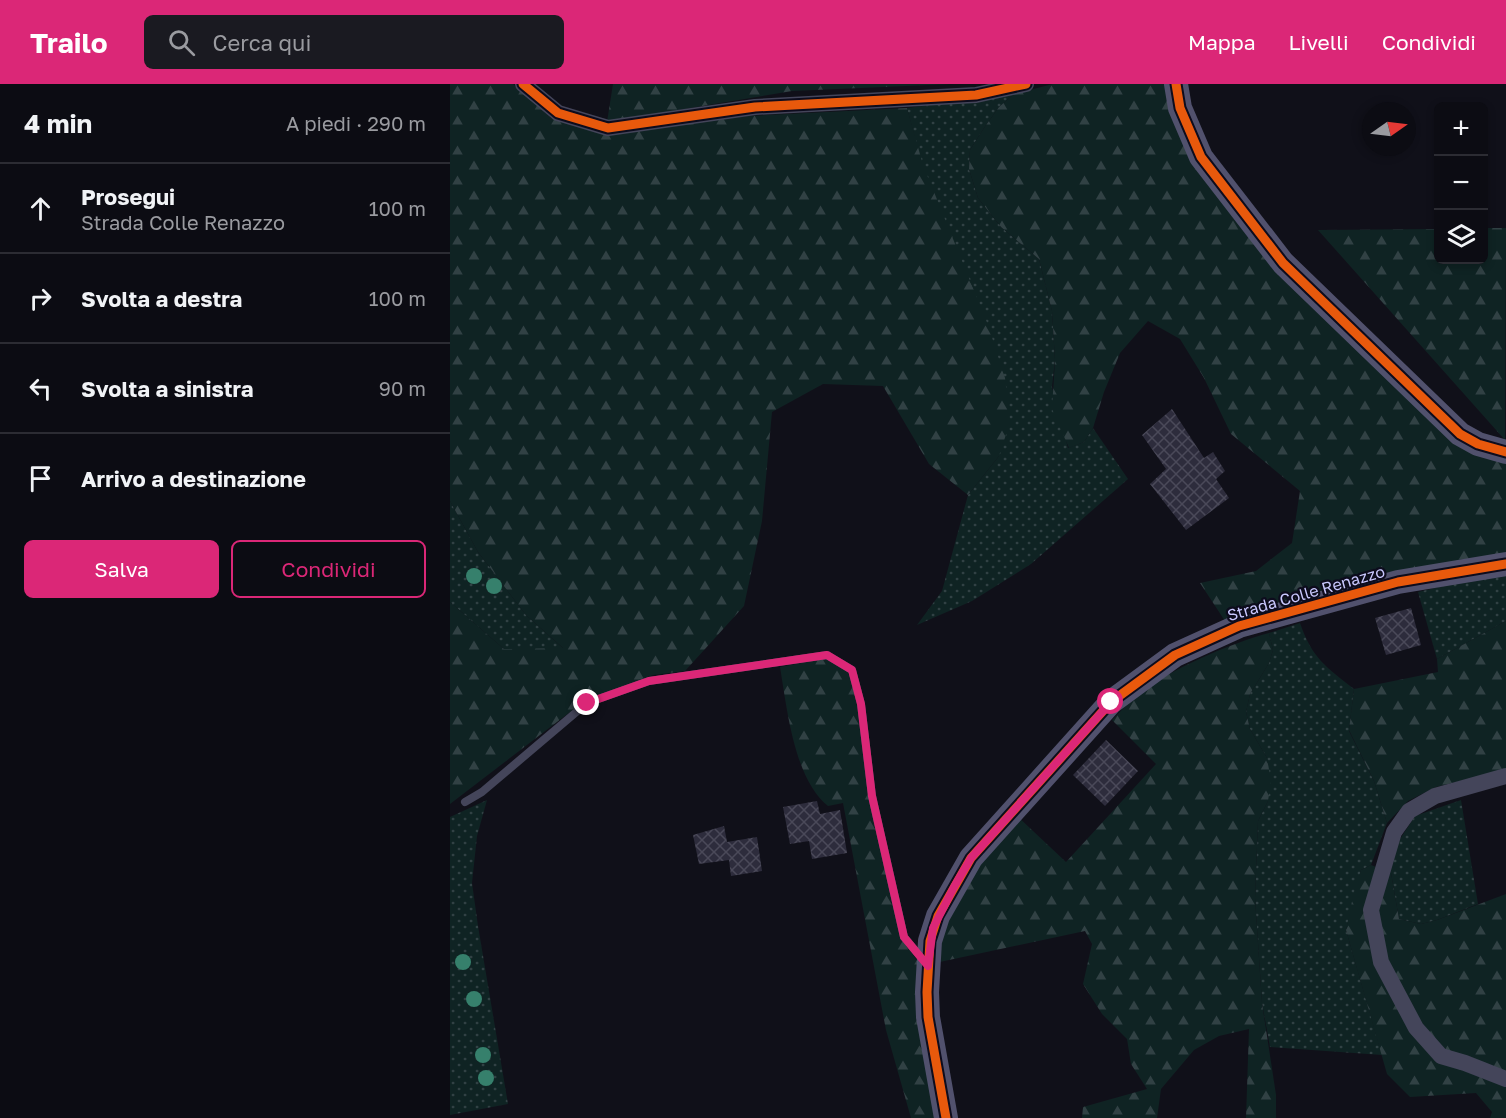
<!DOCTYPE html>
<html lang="it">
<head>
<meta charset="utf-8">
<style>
	body { margin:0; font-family:"Golos Text",sans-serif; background:#1a1a21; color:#f1f3f6 }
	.controls { position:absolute; right:18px; top:18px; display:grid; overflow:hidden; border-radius:9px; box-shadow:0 3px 9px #0003 }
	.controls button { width:54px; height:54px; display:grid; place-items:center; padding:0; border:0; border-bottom:2px solid #2c2c33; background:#0c0c13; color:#f1f3f6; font:30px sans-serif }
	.compass { position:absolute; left:912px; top:18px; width:54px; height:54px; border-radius:50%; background:#0c0c13; box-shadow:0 3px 9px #0003; rotate:76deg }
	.stop { position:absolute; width:18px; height:18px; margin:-14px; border:4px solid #db2777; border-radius:50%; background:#fff }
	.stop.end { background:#db2777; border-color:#fff; box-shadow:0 2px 6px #0008 }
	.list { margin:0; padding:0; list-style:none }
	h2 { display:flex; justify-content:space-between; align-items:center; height:78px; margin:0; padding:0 24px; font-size:26px }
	h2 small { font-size:20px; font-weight:400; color:#9a9ba0 }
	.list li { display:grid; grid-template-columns:39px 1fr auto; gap:18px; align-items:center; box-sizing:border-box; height:90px; padding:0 24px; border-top:2px solid #2c2c33 }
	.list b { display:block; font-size:22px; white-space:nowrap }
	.list p { margin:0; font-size:20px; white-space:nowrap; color:#9a9ba0 }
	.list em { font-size:20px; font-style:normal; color:#9a9ba0 }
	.actions { display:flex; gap:12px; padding:18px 24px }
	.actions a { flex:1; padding:14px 0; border:2px solid #db2777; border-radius:9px; text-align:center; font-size:21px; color:#db2777 }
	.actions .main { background:#db2777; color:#fff }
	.icon { flex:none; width:33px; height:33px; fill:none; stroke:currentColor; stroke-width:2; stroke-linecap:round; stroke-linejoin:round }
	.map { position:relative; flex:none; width:1056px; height:1034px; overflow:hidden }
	header { display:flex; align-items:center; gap:36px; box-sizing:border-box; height:84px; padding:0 30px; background:#db2777; color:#fff }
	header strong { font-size:28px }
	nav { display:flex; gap:33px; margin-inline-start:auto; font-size:21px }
	.search { width:420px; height:54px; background:#1a1a21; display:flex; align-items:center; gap:15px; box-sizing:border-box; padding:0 21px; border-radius:9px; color:#9a9ba0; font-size:22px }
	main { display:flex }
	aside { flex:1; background:#0c0c13 }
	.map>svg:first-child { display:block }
	.grass { fill:url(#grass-dots) }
	.forest { fill:url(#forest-firs) }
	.building { fill:url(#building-cross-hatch) }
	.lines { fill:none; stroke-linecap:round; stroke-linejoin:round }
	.lane { stroke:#44455a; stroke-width:8 }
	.street { stroke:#44455a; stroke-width:16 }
	.secondary { stroke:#51516d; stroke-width:24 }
	.cycleway-casing { stroke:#0d0c1d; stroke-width:13 }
	.cycleway { stroke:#e8590c; stroke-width:9 }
	.tree { fill:#36806c }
	.route { stroke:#db2777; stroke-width:8 }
	.labels { text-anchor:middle; stroke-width:4.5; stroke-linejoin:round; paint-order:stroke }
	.street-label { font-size:16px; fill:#c9c8fe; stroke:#0d0c1d }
</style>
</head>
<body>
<header>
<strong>Trailo</strong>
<div class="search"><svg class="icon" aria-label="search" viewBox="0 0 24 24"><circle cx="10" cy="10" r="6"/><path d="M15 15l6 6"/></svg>Cerca qui</div>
<nav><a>Mappa</a><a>Livelli</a><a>Condividi</a></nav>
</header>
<main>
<aside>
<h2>4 min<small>A piedi · 290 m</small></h2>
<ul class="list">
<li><svg class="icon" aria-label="ahead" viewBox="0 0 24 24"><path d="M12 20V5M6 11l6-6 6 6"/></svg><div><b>Prosegui</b><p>Strada Colle Renazzo</p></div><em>100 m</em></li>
<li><svg class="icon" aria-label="right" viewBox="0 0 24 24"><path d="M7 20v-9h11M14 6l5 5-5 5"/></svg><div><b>Svolta a destra</b></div><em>100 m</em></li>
<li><svg class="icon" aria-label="left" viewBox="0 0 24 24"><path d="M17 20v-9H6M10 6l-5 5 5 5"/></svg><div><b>Svolta a sinistra</b></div><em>90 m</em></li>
<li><svg class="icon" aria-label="arrive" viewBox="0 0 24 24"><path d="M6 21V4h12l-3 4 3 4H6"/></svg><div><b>Arrivo a destinazione</b></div></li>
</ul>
<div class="actions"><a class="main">Salva</a><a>Condividi</a></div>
</aside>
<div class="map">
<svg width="1056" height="1034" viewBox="0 0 1056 1034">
	<defs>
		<pattern id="grass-dots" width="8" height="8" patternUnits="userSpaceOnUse" patternTransform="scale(1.5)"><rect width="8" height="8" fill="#0f2323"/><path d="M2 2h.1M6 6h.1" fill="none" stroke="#314144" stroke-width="1.8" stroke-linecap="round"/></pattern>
		<pattern id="forest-firs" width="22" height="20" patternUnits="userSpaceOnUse" patternTransform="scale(1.5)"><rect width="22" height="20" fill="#0f2323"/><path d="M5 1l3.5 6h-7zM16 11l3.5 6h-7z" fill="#314144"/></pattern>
		<pattern id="building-cross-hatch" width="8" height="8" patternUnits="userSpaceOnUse" patternTransform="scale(1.5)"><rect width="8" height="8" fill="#2d2c3c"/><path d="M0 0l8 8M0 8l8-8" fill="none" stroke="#4a4959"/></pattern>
	</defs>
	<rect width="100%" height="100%" fill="#101019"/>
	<g class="grass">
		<path d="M564 10 549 23 534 44 520 66 519 85 528 114 551 143 589 175 602 227 605 276 602 303 618 364 634 358 643 344 678 395 581 480 522 517 467 541 492 507 518 411 549 372 457 24Z"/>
		<path d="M0 417 28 468 76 531 114 565H54L0 518Z"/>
		<path d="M1056 487V537L987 575 968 508Z"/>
		<path d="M850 539C862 574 876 583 904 605L899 647 924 697 937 739 921 781 911 786 896 846 932 971 820 963 812 919 805 814 808 737 818 717 817 674 800 645 796 628 800 610 819 579 823 566 819 549Z"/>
		<path d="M37 716 27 752 22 799 28 842 58 1020 0 1031V733Z"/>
		<path d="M1011 716 1028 820 987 836 971 840 949 835 941 789 937 787 950 755 965 732Z"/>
	</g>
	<g class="forest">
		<path d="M0 0H63L101 34 159 50 298 32 457 24 473 81 538 241 555 294 560 338 549 372 518 411 479 380 433 302 373 300 322 328 312 437 294 522 235 587 203 591 137 615 0 720V518L54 565 113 564 76 531 28 468 0 417Z"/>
		<path d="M163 0H501L342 7 157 38Z"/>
		<path d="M603 0H716L858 210 1056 373V477L775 537 750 499 806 487 842 459 850 407 781 350 754 294 730 255 698 237 670 269 654 308 643 344 634 358 619 364 602 325 605 276 602 227 589 175 551 143 528 114 519 85 520 66 534 44 549 23 564 10Z"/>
		<path d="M1034 144H1056L1055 356 868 146 988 145V176H1034Z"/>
		<path d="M1056 537V686L986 703 958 717 937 739 924 697 899 646 904 605 988 588 987 575Z"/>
		<path d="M819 549 823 566 819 579 800 610 796 628 800 645 817 674 821 697 818 717 808 737 805 814 812 919 826 1011V1034H796L799 945 769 952 744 966 711 1005 707 1034H632L633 1023 697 1005 681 980 677 955 652 930 633 900 642 860 635 847 485 879 497 826 565 730 616 778 706 680 662 636C670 628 679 618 688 610 719 586 781 559 819 549Z"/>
		<path d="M378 574 400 585 450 851 469 880 490 1034H461L436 946 393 719 378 722C344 695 337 624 330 583Z"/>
		<path d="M921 781 941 789 949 835 971 840 987 836 1056 810V1034H1040L1042 1028 1026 1009 960 1013 937 990 896 846 905 804 911 786Z"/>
	</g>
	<g class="building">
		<path d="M722 325 754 374 763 368 775 387 766 395 779 414 736 446 700 400 716 385 692 351Z"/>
		<path d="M961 524 971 561 936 571 925 534Z"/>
		<path d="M656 656 688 687 655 722 623 691Z"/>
		<path d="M367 717 370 730 390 726 397 769 362 775 359 757 340 760 333 723Z"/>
		<path d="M274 742 277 758 307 753 312 787 281 792 279 776 249 780 243 751Z"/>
	</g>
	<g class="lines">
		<path class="lane" d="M15 718 32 708 137 619 199 597 377 571 402 586 411 620 422 712 454 853 474 877"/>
		<g class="street">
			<path d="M73 0 108 29 158 44 305 23 526 11 576 0"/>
			<path d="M1056 692 985 712 959 727 944 748 921 826 931 878 966 944 991 972 1015 979 1056 995"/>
		</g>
		<g class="secondary">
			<path d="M726 0 730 24 751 73 833 179 1010 350 1028 360 1056 368"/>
			<path d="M496 1034 478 933 477 908 480 857 488 832 521 774 661 618 725 571 789 542 948 498 1056 480"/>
		</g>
		<defs>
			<g id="cycleway">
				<path d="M73 0 108 29 158 44 305 23 526 11 576 0"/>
				<path d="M726 0 730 24 751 73 833 179 1010 350 1028 360 1056 368"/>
				<path d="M496 1034 478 933 477 908 480 857 488 832 521 774 661 618 725 571 789 542 948 498 1056 480"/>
			</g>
		</defs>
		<use href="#cycleway" class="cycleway-casing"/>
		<use href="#cycleway" class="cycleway"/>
	</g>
	<g class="tree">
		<circle cx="24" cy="492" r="8"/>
		<circle cx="44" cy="502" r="8"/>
		<circle cx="13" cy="878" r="8"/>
		<circle cx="24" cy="915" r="8"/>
		<circle cx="33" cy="971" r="8"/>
		<circle cx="36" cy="994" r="8"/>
	</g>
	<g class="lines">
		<path class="route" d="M137 619 199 597 377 571 402 586 411 620 422 712 454 853 478 882 483 844 504 803 521 774 661 618"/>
	</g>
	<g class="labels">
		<g class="street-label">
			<text transform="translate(856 509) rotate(-16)" y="6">Strada Colle Renazzo</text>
		</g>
	</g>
</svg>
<div class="controls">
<button>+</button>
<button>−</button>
<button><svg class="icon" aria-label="layers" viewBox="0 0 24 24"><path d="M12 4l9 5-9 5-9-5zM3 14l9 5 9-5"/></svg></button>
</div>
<svg class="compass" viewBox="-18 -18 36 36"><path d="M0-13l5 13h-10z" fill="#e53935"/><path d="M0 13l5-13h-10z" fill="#9a9ba0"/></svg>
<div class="stop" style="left:661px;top:618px"></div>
<div class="stop end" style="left:137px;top:619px"></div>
</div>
</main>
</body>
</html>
